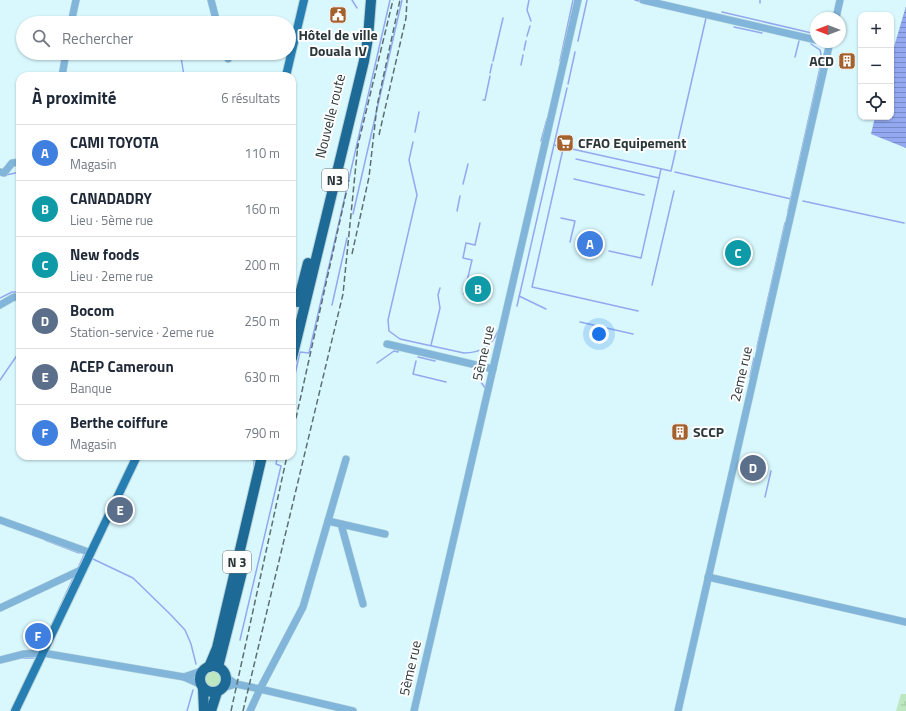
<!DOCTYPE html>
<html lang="fr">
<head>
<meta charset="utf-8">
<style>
	body { margin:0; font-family:"Titillium Web",sans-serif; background:#f2f2f3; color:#1f2937 }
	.controls { position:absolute; right:12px; top:12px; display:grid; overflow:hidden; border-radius:8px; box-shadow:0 1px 3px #0004 }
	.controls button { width:36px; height:36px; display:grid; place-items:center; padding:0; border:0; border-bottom:1px solid #e0e1e3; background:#fff; color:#1f2937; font:20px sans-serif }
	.compass { position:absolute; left:810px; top:12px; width:36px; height:36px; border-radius:50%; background:#fff; box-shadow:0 1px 3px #0004; rotate:270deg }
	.you { position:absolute; left:599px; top:334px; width:14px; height:14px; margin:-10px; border:3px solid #fff; border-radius:50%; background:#1a73e8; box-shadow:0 0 0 6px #1a73e833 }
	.badge { display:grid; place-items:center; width:26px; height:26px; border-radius:50%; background:#db2777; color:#fff; font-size:13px; font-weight:700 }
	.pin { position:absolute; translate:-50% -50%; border:2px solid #fff; box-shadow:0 1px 4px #0006 }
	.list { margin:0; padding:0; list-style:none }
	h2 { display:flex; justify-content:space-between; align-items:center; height:52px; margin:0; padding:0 16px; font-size:17px }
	h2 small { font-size:13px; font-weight:400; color:#747a83 }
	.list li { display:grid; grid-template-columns:26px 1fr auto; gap:12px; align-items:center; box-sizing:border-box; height:56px; padding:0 16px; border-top:1px solid #e0e1e3 }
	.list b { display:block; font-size:15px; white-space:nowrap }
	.list p { margin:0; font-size:13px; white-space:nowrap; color:#747a83 }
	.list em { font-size:13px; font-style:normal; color:#747a83 }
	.icon { flex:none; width:22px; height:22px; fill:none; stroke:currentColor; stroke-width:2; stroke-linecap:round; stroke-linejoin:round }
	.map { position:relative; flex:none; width:906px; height:711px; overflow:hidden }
	.search { position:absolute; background:#fff; box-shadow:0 1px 3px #0004; left:16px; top:16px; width:280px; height:44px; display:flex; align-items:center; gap:10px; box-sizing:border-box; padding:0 14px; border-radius:22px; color:#747a83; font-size:15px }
	.panel { position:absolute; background:#fff; box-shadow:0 1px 3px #0004; left:16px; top:72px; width:280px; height:388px; border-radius:12px }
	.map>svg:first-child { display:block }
	.green { fill:#bde7c1 }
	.wetland { fill:url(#wetland-marsh) }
	.water { fill:url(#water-rules) }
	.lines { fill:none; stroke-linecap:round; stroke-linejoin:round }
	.stream { stroke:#92a8f0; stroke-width:1.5 }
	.minor-casing { stroke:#b9d5da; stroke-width:8 }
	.major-casing { stroke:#b9d5da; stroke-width:10 }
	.highway-casing { stroke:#b9d5da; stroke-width:12 }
	.minor { stroke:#82b5da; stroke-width:7 }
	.major { stroke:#277eb3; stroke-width:8 }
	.highway { stroke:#1e6a96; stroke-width:10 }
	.rail { stroke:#5d6f72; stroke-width:1.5; stroke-dasharray:6 3; stroke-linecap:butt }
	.labels { text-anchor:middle; stroke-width:4; stroke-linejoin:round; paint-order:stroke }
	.shield { fill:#fefefe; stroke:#6a7273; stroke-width:1 }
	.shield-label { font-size:13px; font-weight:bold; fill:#2a3638 }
	.poi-label { font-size:14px; font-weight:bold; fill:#2a3638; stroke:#fefefe; text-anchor:start }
	.street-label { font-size:14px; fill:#2a3638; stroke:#fefefe }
</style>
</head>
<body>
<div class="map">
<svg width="906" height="711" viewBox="0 0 906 711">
	<defs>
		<pattern id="wetland-marsh" width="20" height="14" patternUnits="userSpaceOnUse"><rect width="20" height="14" fill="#bde7c1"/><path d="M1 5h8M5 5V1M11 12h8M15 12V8" fill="none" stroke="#a3c7a7"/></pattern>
		<pattern id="water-rules" width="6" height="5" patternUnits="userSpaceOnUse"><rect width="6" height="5" fill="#92a8f0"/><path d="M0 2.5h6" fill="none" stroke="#778ac3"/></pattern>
	</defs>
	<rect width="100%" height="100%" fill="#d8f8fd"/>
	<circle class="green" cx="213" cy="679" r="11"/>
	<path class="wetland" d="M901 694H906V711H896Z"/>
	<path class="water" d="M906 6V148L871 134 875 117H891V57Z"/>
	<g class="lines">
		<g class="stream">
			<path d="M352 0 357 8"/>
			<path d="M529 0 527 10 531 21"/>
			<path d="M635 0 642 2"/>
			<path d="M760 3V0"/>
			<path d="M722 12 816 34"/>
			<path d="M183 23H185"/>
			<path d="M734 27 762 33"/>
			<path d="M527 36 530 26"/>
			<path d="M578 41 587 0"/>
			<path d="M524 50 526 41"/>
			<path d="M180 53V54"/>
			<path d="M190 53V56"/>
			<path d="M181 57 184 76"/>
			<path d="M795 57 799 41"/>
			<path d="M493 61 503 18"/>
			<path d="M560 61 573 0"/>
			<path d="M521 65 523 55"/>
			<path d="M490 73 492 64"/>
			<path d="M568 84 575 52"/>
			<path d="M483 100H485L490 76"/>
			<path d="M415 132 419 112"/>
			<path d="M541 141 547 119"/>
			<path d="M413 142 409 160 417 195 388 320 389 331 400 339 464 353C480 353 492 346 498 331"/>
			<path d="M554 145 671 171 706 18"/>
			<path d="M563 149 532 287 638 311"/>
			<path d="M576 159 659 178"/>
			<path d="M675 172 791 199"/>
			<path d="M6 175 20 172"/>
			<path d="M574 179 644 195"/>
			<path d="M463 184 468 164"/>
			<path d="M803 201 904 223"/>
			<path d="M457 211 460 196"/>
			<path d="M788 211 822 59 820 50 811 44"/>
			<path d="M353 214 402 0"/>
			<path d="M561 218 575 221 570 242"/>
			<path d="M609 251 641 258 661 169"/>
			<path d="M652 285 674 191"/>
			<path d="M464 294 472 260 463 258 466 243 475 245 480 223"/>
			<path d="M519 296 546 309"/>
			<path d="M0 298 12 292H20"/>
			<path d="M332 305 347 238"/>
			<path d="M517 306 567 88"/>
			<path d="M580 322 633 334"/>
			<path d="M431 345 440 308 438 295 440 288"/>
			<path d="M757 347 785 223"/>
			<path d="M418 357 435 361"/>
			<path d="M416 361 413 374 446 382"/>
			<path d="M377 363 394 351 398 352V351"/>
			<path d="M473 370 485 388"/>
			<path d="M750 377 754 358"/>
			<path d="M0 380 20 351"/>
			<path d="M292 388 300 352 309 353 390 0"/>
			<path d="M254 468V461"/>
			<path d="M765 497 771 471"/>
			<path d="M45 540 79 553"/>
			<path d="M93 559 133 578 171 615 185 630 191 644 196 664"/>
			<path d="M78 568 84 555"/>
			<path d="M46 637 74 576"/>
			<path d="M240 640 281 466 276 464 277 459"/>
			<path d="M35 650 41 647 45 639"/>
			<path d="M0 657 12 654"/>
			<path d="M23 658H34"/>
			<path d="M187 711 193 690"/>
		</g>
		<defs>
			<g id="minor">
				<path d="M211 0 217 23"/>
				<path d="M643 0 816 40"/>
				<path d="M836 18 840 0"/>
				<path d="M71 23 76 0"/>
				<path d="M226 53 228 59"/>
				<path d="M62 76 66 53"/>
				<path d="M0 172 4 173 12 163 20 162"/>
				<path d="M0 305 14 297 20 298"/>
				<path d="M387 344 493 369"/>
				<path d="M252 456 261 461"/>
				<path d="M346 459 303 607 260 689 353 711"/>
				<path d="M0 520 91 553"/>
				<path d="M328 521 385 534"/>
				<path d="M341 524 363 604"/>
				<path d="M708 577 906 622"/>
				<path d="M0 608 83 569"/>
				<path d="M0 660 24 654 43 653 184 677 202 685"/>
				<path d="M184 677 204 670"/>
				<path d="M226 677 236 684 260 689 250 711"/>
				<path d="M223 688 236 684"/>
				<path d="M414 711 578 0"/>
				<path d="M678 711 830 42"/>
			</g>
			<g id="major">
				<path d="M286 76 304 0"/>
				<path d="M15 711 137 456"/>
			</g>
			<g id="highway">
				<path d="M298 302 308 263"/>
				<path d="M292 358 364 61 368 38 371 0"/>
				<circle cx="213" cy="679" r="13"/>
				<path d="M209 667 217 648 262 456"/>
				<path d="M218 667 243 568"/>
				<path d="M203 688 204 711"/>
				<path d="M211 711 217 692"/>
			</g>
		</defs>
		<use href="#minor" class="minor-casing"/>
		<use href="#major" class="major-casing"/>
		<use href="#highway" class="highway-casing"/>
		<use href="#minor" class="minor"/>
		<use href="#major" class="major"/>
		<use href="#highway" class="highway"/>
		<g class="rail">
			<path d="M379 135 406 18 407 0"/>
			<path d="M357 149 393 0"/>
			<path d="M352 254 369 177 377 106 400 0"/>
			<path d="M292 436 349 180"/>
			<path d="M231 711 287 456"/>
			<path d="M243 711 343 294 358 144"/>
		</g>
	</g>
	<defs>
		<symbol id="civic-square" viewBox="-11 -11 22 22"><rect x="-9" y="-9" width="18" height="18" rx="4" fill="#a3612e" stroke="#fefefe"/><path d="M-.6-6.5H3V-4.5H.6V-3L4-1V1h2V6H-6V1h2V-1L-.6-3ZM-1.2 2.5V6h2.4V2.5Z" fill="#fff"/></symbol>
		<symbol id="building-square" viewBox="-11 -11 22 22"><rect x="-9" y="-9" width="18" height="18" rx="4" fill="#a3612e" stroke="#fefefe"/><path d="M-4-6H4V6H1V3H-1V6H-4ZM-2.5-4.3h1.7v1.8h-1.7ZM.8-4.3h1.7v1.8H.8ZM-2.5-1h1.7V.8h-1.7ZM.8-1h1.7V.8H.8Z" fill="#fff"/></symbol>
		<symbol id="supermarket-square" viewBox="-11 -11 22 22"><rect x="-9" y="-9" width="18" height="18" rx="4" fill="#a3612e" stroke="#fefefe"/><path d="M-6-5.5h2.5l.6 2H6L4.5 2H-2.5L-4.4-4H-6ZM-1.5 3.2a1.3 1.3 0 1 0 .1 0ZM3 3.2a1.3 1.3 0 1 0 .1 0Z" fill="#fff"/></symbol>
	</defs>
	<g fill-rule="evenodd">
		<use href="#civic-square" x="328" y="5" width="20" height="20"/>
		<use href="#building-square" x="837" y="51" width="20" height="20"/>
		<use href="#supermarket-square" x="555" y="133" width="20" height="20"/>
		<use href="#building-square" x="670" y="422" width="20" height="20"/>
	</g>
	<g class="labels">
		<g class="shield">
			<rect x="322" y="169" width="26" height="22" rx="3"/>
			<rect x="223" y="551" width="28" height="22" rx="3"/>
		</g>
		<g class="shield-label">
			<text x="335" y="185">N3</text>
			<text x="237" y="567">N 3</text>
		</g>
		<g class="poi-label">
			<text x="338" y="40" text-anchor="middle">Hôtel de ville<tspan x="338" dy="16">Douala IV</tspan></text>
			<text x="834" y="66" text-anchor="end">ACD</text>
			<text x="578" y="148">CFAO Equipement</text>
			<text x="693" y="437">SCCP</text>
		</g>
		<g class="street-label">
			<text transform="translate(330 116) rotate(-76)" y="5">Nouvelle route</text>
			<text transform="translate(483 353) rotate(-77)" y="5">5ème rue</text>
			<text transform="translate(741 374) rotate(-77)" y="5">2eme rue</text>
			<text transform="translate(410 668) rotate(-77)" y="5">5ème rue</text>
		</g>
	</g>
</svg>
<div class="controls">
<button>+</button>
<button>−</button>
<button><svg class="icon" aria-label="locate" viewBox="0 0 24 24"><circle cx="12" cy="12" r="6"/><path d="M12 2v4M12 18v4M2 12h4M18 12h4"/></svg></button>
</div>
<svg class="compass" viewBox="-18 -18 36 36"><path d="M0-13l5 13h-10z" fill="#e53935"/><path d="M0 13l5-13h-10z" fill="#747a83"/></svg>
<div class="you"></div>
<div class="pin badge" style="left:590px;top:244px;background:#3f7fe0">A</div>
<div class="pin badge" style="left:478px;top:289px;background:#0f9aa8">B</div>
<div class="pin badge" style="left:738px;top:253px;background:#0f9aa8">C</div>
<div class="pin badge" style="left:753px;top:468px;background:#5c6f8a">D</div>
<div class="pin badge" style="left:120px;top:510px;background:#5c6f8a">E</div>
<div class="pin badge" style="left:38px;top:636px;background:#3f7fe0">F</div>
<div class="search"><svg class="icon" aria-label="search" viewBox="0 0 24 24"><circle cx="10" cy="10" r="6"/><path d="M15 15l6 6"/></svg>Rechercher</div>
<section class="panel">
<h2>À proximité<small>6 résultats</small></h2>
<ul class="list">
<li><span class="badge" style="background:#3f7fe0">A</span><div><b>CAMI TOYOTA</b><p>Magasin</p></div><em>110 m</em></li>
<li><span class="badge" style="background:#0f9aa8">B</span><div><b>CANADADRY</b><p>Lieu · 5ème rue</p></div><em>160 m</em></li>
<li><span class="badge" style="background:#0f9aa8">C</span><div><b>New foods</b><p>Lieu · 2eme rue</p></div><em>200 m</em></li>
<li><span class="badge" style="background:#5c6f8a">D</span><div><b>Bocom</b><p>Station-service · 2eme rue</p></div><em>250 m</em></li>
<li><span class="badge" style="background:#5c6f8a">E</span><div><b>ACEP Cameroun</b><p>Banque</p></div><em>630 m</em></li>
<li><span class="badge" style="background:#3f7fe0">F</span><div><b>Berthe coiffure</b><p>Magasin</p></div><em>790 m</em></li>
</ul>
</section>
</div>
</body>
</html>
